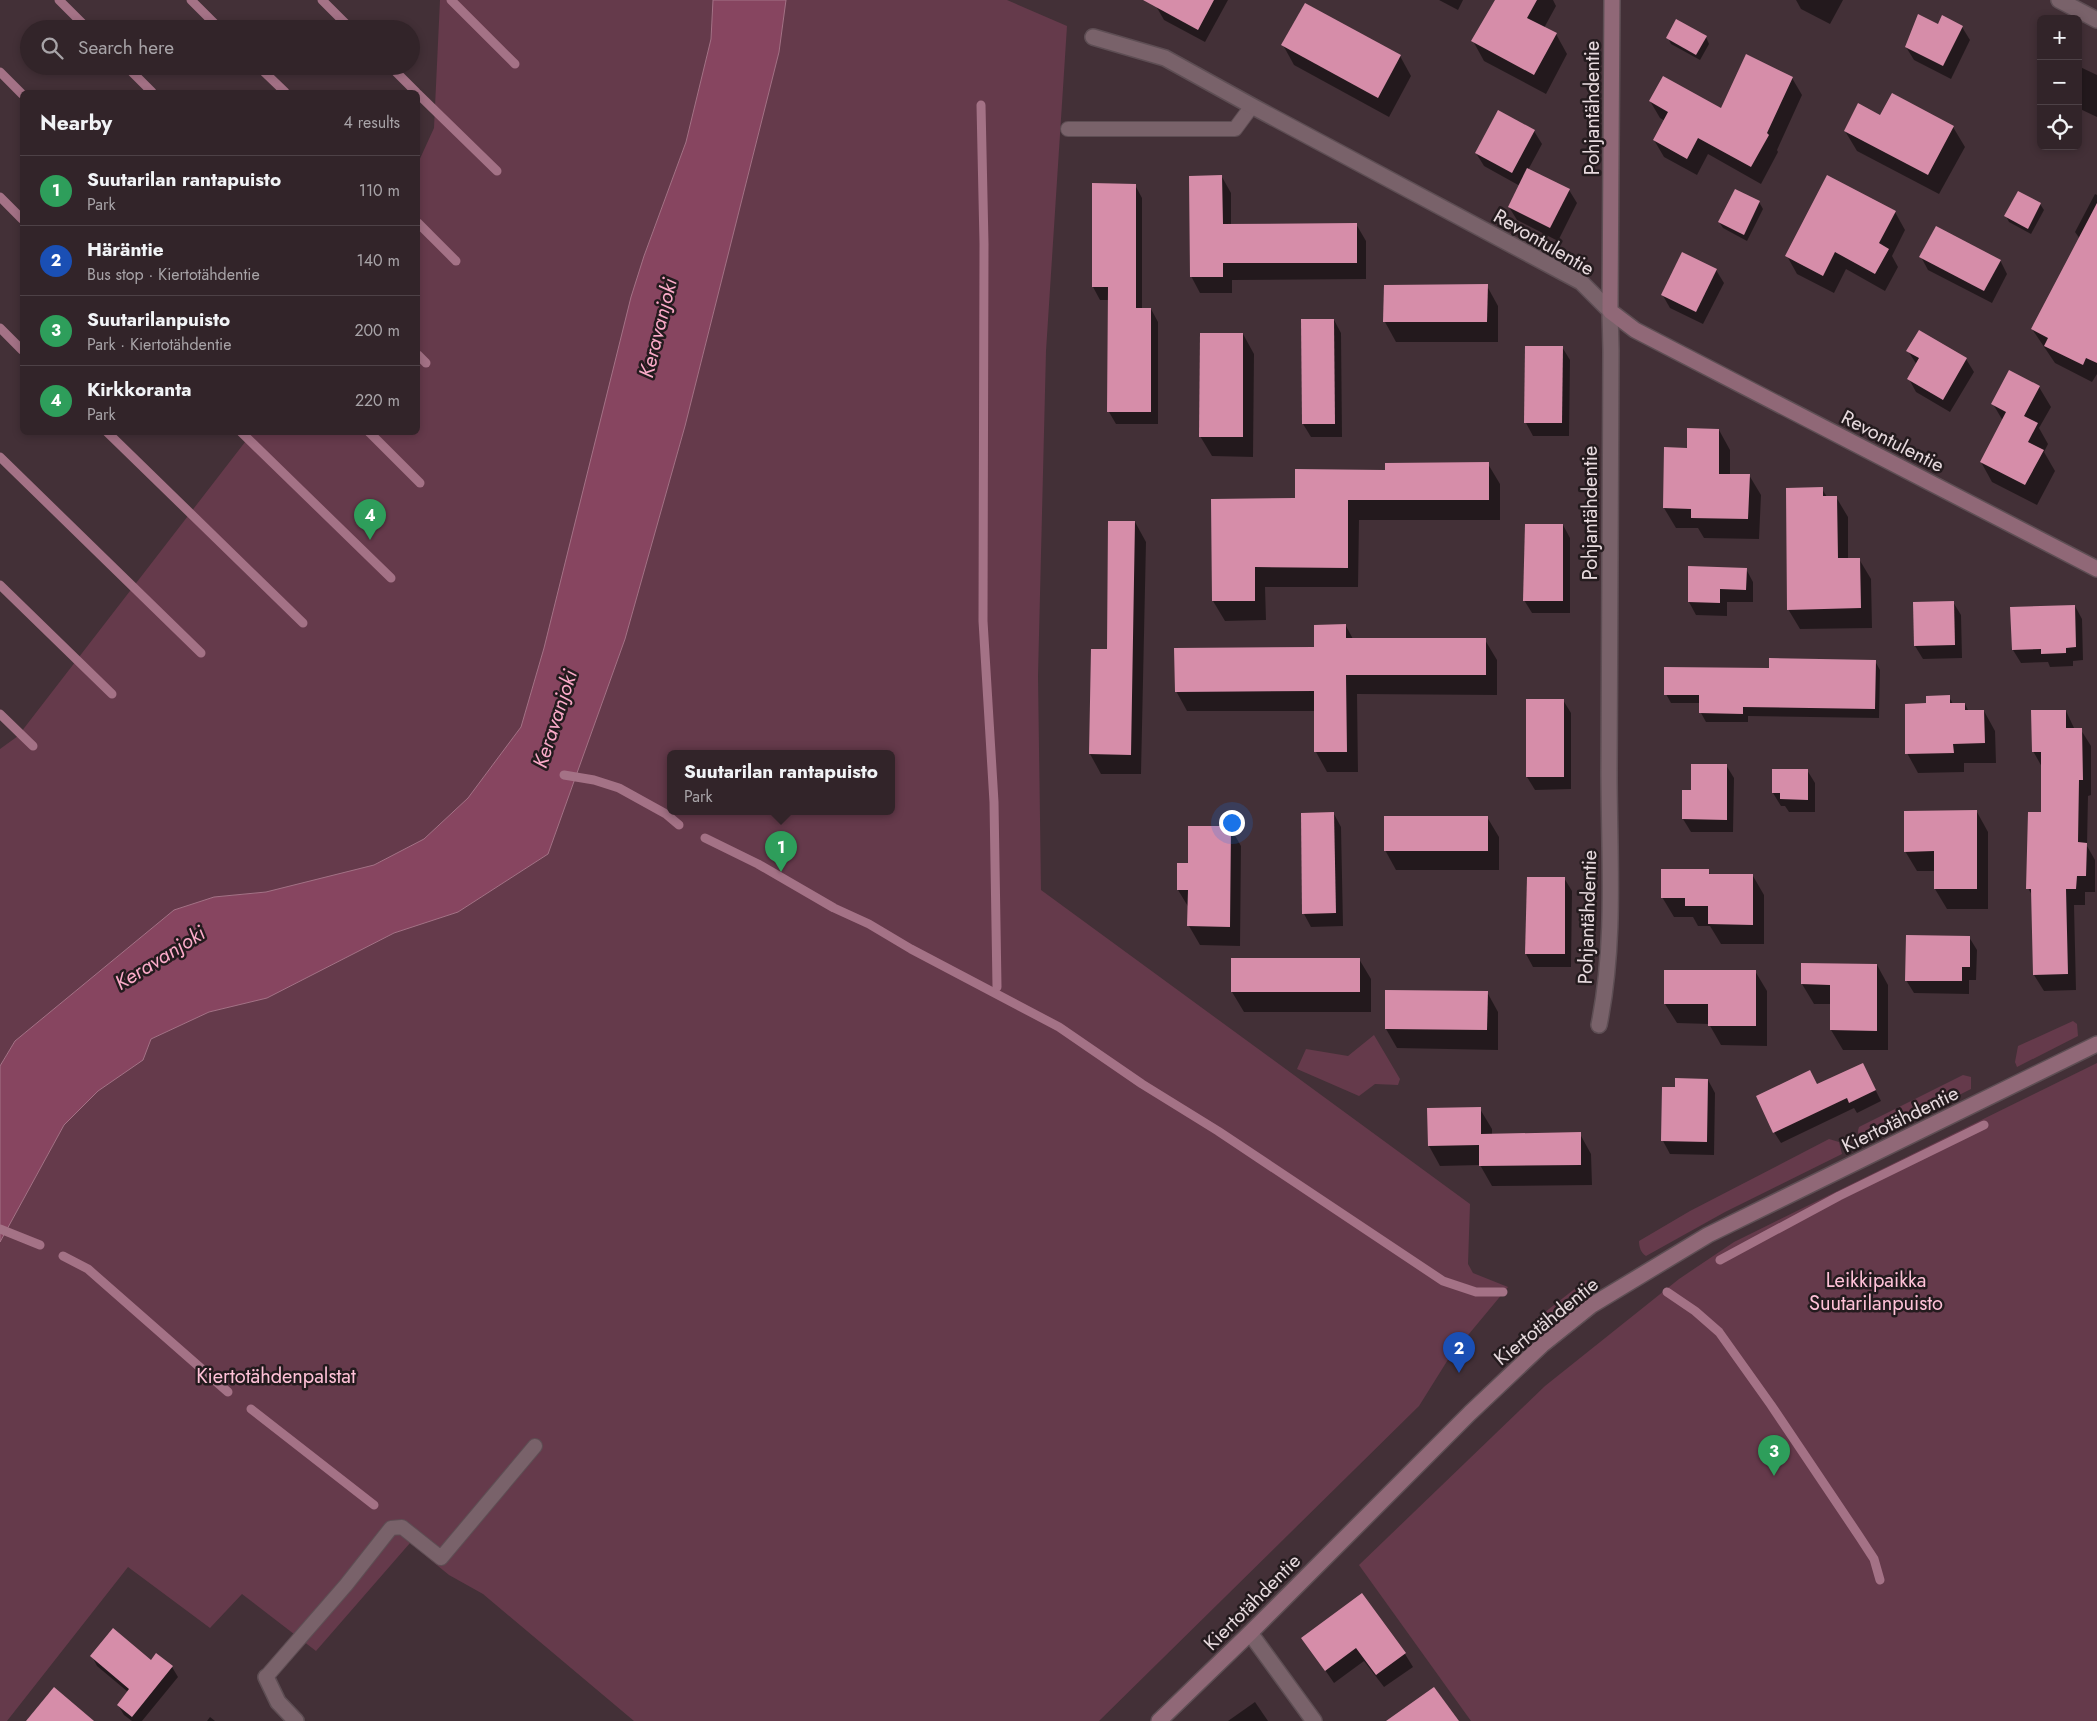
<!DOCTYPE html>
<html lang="en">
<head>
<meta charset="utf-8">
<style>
	body { margin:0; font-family:Jost,sans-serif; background:#3a2c31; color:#f1f3f6 }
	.controls { position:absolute; right:15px; top:15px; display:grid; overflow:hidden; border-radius:8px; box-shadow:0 2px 8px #0003 }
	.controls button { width:45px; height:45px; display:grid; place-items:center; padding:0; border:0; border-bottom:1px solid #4d4146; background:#322429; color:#f1f3f6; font:25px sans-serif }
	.you { position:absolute; left:1231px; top:822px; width:18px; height:18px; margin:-12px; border:4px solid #fff; border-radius:50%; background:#1a73e8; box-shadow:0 0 0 8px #1a73e833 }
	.badge { display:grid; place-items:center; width:32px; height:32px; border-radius:50%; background:#52cbd8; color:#fff; font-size:16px; font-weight:700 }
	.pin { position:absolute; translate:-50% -41px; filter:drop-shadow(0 1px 2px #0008) }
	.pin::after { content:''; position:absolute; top:26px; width:18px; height:15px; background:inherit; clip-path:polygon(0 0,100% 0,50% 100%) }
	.popup { position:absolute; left:667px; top:750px; width:228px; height:65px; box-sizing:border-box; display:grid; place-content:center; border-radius:8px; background:#322429; filter:drop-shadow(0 1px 4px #0005); font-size:16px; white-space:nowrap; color:#a8a4a8 }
	.popup b { font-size:19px; color:#f1f3f6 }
	.popup::after { content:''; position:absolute; left:50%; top:100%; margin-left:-10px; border:10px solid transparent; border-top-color:#322429 }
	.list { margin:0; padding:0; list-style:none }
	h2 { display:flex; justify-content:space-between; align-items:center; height:65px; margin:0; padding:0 20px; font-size:21px }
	h2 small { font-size:16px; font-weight:400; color:#a8a4a8 }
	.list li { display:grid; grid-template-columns:32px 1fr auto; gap:15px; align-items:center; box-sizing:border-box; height:70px; padding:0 20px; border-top:1px solid #4d4146 }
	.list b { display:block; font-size:19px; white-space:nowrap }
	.list p { margin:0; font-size:16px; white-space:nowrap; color:#a8a4a8 }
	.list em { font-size:16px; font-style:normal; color:#a8a4a8 }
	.icon { flex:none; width:28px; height:28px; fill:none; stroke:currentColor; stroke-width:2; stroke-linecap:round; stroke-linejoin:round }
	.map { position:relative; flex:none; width:2097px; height:1721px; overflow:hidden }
	.search { position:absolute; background:#322429; box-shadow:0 2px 8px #0003; left:20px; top:20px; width:400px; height:55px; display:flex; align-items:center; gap:12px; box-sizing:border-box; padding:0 18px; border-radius:28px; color:#a8a4a8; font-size:19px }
	.panel { position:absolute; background:#322429; box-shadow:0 2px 8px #0003; left:20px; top:90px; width:400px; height:345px; border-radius:8px }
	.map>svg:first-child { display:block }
	.green { fill:#653a4b; fill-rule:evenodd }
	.water { fill:#874560; stroke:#a47286 }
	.shadow { fill:#0007 }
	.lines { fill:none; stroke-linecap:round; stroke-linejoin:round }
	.stream { stroke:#a47286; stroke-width:9 }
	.building { fill:#d68da9 }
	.lane-casing { stroke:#5e4e54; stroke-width:16 }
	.street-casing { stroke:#5e4e54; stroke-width:18 }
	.secondary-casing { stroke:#5e4e54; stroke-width:18 }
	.lane { stroke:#79626a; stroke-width:14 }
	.street { stroke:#79626a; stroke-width:15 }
	.secondary { stroke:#906877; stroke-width:15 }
	.labels { text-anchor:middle; stroke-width:5; stroke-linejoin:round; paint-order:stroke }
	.street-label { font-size:20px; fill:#e7dade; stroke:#241b1e }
	.park-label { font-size:20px; fill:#ffc2d8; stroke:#241b1e }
	.water-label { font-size:21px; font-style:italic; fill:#fbabc9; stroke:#241b1e }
</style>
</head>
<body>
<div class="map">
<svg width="2097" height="1721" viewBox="0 0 2097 1721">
	<rect width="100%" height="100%" fill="#433037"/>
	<g class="green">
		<path d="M440 0H713L711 39 686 142 644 256 544 648 521 727 468 798 424 839 374 865 266 892 214 897 174 910 15 1041 0 1066V749L18 736 252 433 418 432V163L434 128Z"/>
		<path d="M786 0H1007L1067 26 1046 351 1038 676 1041 890 1470 1204 1468 1264 1473 1273 1508 1287 1449 1358 1419 1406 1099 1721H634L483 1594 449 1575 410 1543 316 1651 242 1594 210 1628 128 1567 7 1721H0V1242L64 1125 98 1091 142 1060 151 1039 209 1012 267 998 394 933 458 912 548 854 625 639 685 426 779 52ZM671 753H891V811H671Z"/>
		<path d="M2073 1021 2077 1024 2078 1036 2017 1067 2015 1062 2018 1046Z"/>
		<path d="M1374 1035 1400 1079 1398 1085 1375 1084 1359 1096 1297 1069 1306 1049 1348 1056Z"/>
		<path d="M2097 1063V1721H1471L1359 1565 1545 1386 1679 1279 1734 1242Z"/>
		<path d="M1963 1075 1971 1077V1089L1866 1142C1860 1137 1856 1135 1859 1127Z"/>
		<path d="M1829 1139 1839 1142 1842 1154 1725 1212 1646 1256C1641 1253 1639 1247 1639 1241L1690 1211Z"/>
		<path d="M1586 1280 1590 1283 1593 1289 1534 1330 1533 1325 1535 1320Z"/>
	</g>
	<path class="water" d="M713 0H786L779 52 685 426 625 639 548 854 458 912 394 933 267 998 209 1012 151 1039 143 1060 98 1091 64 1125 0 1242V1066L15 1041 174 910 214 897 266 892 374 865 424 839 468 798 521 727 544 648 631 297 644 256 686 142 711 39Z"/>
	<g class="shadow">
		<path d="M1160 0H1228L1205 42 1164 20 1156 6Z"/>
		<path d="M1439 0H1463L1458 10Z"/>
		<path d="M1496 0H1553L1556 6 1544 28 1556 34 1567 54 1546 94 1484 61 1473 41Z"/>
		<path d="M1796 0H1843L1830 24 1801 9Z"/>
		<path d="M1962 27 1970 40 1951 79 1914 60 1906 47Z"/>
		<path d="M1706 37 1709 44 1700 60 1671 44 1668 38Z"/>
		<path d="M1283 45 1400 56 1411 76 1389 117 1294 65Z"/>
		<path d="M2078 66 2097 75V117L2078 108Z"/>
		<path d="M1792 78 1802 95 1777 150 1778 152 1761 184 1708 154 1697 175 1664 157 1654 140 1665 121 1660 118 1650 101 1721 110Z"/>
		<path d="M1881 116 1953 127 1965 147 1939 194 1857 151 1845 131Z"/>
		<path d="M1534 131 1542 144 1528 170 1569 190 1577 203 1558 241 1517 220 1509 207 1520 186 1484 166 1476 153Z"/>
		<path d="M1222 177 1231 193V225L1356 224 1366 241V279L1232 280V293H1200L1191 276Z"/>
		<path d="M1135 185 1142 198V309H1151L1158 322V424H1116L1109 412V300H1100L1093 287Z"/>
		<path d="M2095 194 2097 195V374L2092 382 2055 363 2032 329 2080 239 2075 232Z"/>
		<path d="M1759 202 1763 209 1747 241 1723 228 1719 222Z"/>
		<path d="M2040 204 2044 210 2031 234 2009 222 2006 216Z"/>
		<path d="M1895 212 1905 230 1892 256 1898 267 1885 291 1846 269 1834 293 1797 274 1787 256Z"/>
		<path d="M1921 257 2000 260 2007 274 1992 303 1928 270Z"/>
		<path d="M1716 270 1724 283 1703 324 1670 308 1662 294Z"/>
		<path d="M1487 286 1498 306V342H1396L1385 322Z"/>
		<path d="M1334 320 1341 333 1342 437H1311L1303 424Z"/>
		<path d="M1243 334 1254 354 1253 457 1212 456 1200 436Z"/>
		<path d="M1562 347 1570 360 1569 436H1533L1526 423Z"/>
		<path d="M1908 351 1966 359 1974 372 1950 412 1916 392 1909 379 1917 365Z"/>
		<path d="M2039 387 2051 407 2039 428 2048 444 2044 452 2055 471 2037 505 1992 482 1981 462 2003 421 1993 404Z"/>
		<path d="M1719 430 1730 450V475H1749L1761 495 1759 539 1704 538 1698 528H1676L1664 508 1665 449H1688Z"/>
		<path d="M1488 464 1500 484V520H1359L1358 587H1265L1266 620 1225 621 1213 601 1212 501 1296 500 1386 472Z"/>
		<path d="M1822 489 1827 497H1836L1848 517V560L1859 559 1871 579 1872 628 1800 629 1788 609Z"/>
		<path d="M1135 522 1146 542 1141 774H1101L1090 754 1108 650Z"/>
		<path d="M1563 525 1570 538V613H1532L1524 600Z"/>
		<path d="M1746 569 1753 582V602H1727V616L1696 615 1689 602Z"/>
		<path d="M1953 602 1961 615 1962 658 1923 659 1915 646Z"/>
		<path d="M2075 606 2082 619 2083 660 2073 661V666L2050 667 2048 662 2021 663 2013 650Z"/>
		<path d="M1346 626 1353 639 1485 640 1497 660V695L1357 694 1358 772H1327L1316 752 1315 711H1187L1176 691 1315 648Z"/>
		<path d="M1875 661 1880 670 1879 718 1748 716V722H1706L1701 713V703H1671L1666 694 1771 669Z"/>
		<path d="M1949 697 1953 704H1965L1969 712 1984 711 1995 731 1996 763H1964V772L1918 773 1907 753 1927 704Z"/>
		<path d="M1563 700 1571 713V789L1535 790 1527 777Z"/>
		<path d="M2066 711 2075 730H2081L2091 746V795L2088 796 2087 846 2095 860V892H2085V905H2074L2076 990 2044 991 2034 975 2033 897 2028 888 2043 813 2042 767 2033 751Z"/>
		<path d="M1726 765 1734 778 1733 832H1691L1683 819 1692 791Z"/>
		<path d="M1807 770 1815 783V812H1789L1785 806H1781L1773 793Z"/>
		<path d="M1977 812 1988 832V909H1947L1935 889 1936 871H1917L1905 851Z"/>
		<path d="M1334 814 1341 827 1343 926 1311 927 1304 914Z"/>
		<path d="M1487 817 1499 837V870H1396L1385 850Z"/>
		<path d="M1230 827 1241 846 1240 946 1200 945 1189 926V908L1178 890 1189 864Z"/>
		<path d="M1708 871 1711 876H1753L1764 895V944H1721L1710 926H1698L1693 917H1674L1662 897Z"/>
		<path d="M1564 878 1572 891 1571 967H1533L1526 954Z"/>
		<path d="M1969 937 1977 950 1976 980H1969V994L1914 993 1906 980Z"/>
		<path d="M1359 959 1371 979V1012H1244L1232 992Z"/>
		<path d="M1802 964 1877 965 1888 985V1050H1843L1831 1030V1004H1814L1802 984Z"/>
		<path d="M1755 971 1767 991V1046L1721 1045 1709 1024 1677 1023 1665 1004Z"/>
		<path d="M1487 992 1498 1012V1050L1397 1048 1386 1029Z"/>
		<path d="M1868 1075 1881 1101 1857 1113 1854 1108 1781 1143 1774 1132 1817 1086Z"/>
		<path d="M1708 1080 1715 1093 1714 1155 1670 1154 1663 1141 1676 1088Z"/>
		<path d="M1480 1109 1492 1129V1135L1580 1134 1591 1154 1592 1185 1492 1186 1480 1165 1440 1166 1429 1146Z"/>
		<path d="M1303 1638 1405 1654 1413 1667 1384 1687 1364 1661 1334 1683Z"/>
		<path d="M156 1655 172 1667 178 1677 142 1721H132L124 1715 118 1705 128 1692 97 1666 92 1656 151 1662Z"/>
		<path d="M1255 1702 1268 1721H1228Z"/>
		<path d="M210 1717 215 1721H207Z"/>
	</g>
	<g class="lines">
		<g class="stream">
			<path d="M59 0 88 29"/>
			<path d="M191 0 220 29"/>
			<path d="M322 0 351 29"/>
			<path d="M451 0 515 64"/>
			<path d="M126 66 152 92"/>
			<path d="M258 66 285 92"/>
			<path d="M390 66 416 92"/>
			<path d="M0 72 22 94"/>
			<path d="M418 94 497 171"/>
			<path d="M981 105 984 244 983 621 994 802 997 987"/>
			<path d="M0 197 22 219"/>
			<path d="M418 223 456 261"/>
			<path d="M0 328 22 350"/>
			<path d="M418 355 426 363"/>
			<path d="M107 432 303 623"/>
			<path d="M241 432 391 578"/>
			<path d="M369 432 420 483"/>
			<path d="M0 457 201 653"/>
			<path d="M0 585 112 694"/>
			<path d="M0 714 33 746"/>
			<path d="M564 775 594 780 619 788 666 814 679 825"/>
			<path d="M705 838 758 864 834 908 869 924 911 949 1059 1027 1142 1084 1218 1131 1443 1281 1476 1292H1503"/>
			<path d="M0 1229 40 1245"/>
			<path d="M63 1256 88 1269 228 1392"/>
			<path d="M1720 1260 1839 1196 1984 1125"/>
			<path d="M1667 1292 1695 1311 1719 1332 1771 1405 1859 1536 1874 1559 1880 1580"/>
			<path d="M251 1409 374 1505"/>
		</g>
	</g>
	<g class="building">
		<path d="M1143 0H1214L1198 30Z"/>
		<path d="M1495 0H1537L1527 18 1557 33 1534 75 1471 41Z"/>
		<path d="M1305 3 1401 55 1378 98 1281 45Z"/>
		<path d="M1918 14 1938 24 1942 15 1963 26 1943 66 1905 47Z"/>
		<path d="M1676 19 1707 36 1696 55 1666 38Z"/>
		<path d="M1746 54 1793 77 1767 133 1769 135 1751 167 1698 138 1687 159 1653 140 1668 112 1649 101 1663 76 1721 108Z"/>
		<path d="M1892 93 1954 126 1928 175 1844 131 1858 103 1880 115Z"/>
		<path d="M1498 110 1535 130 1512 173 1475 153Z"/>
		<path d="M1527 168 1570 189 1550 228 1508 207Z"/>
		<path d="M1222 175 1223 224 1357 223V263H1223V277H1190L1189 176Z"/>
		<path d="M1827 175 1896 211 1879 243 1889 249 1875 274 1835 252 1823 276 1785 256Z"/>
		<path d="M1092 183 1136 184V308H1151V412H1107L1108 287H1092Z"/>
		<path d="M1735 189 1760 201 1744 235 1718 222Z"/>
		<path d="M2018 191 2041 203 2028 229 2004 216Z"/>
		<path d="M2097 203V363L2086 358 2083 365 2044 346 2048 338 2031 329Z"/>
		<path d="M1936 226 2001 260 1984 291 1919 257Z"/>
		<path d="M1682 252 1717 269 1696 312 1661 295Z"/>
		<path d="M1488 284 1487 322H1383L1384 285Z"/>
		<path d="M1301 319H1334L1335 424H1302Z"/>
		<path d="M1919 330 1967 358 1943 400 1907 379 1919 358 1906 351Z"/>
		<path d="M1200 333H1243V437H1199Z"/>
		<path d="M1525 346H1563L1562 423H1524Z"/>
		<path d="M2009 370 2040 386 2024 416 2038 423 2028 442 2044 450 2025 485 1980 462 2006 412 1991 404Z"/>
		<path d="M1687 428 1719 429V474H1750L1748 519 1691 518V509L1663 508 1664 447 1687 448Z"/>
		<path d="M1489 462V500H1348V568L1255 567V601H1212L1211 499 1295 498V469L1385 470V463Z"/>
		<path d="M1823 487V496H1837L1838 558H1860L1861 608 1787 610 1786 488Z"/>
		<path d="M1108 521H1135L1131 755 1089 754 1091 649H1107Z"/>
		<path d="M1525 524H1563V601H1523Z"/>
		<path d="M1688 566 1747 568 1746 590 1720 589V603L1688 602Z"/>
		<path d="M1954 601 1955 645 1914 646 1913 602Z"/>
		<path d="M2075 605 2076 647 2066 648V653L2041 654V649L2012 650 2010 607Z"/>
		<path d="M1346 624V638H1486V675H1346L1347 752H1314V691L1175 692 1174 648 1314 647V625Z"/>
		<path d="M1769 658 1876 660 1875 709 1743 707V714L1699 713V695H1664V667L1769 668Z"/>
		<path d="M1950 695V703H1965V710H1984L1985 743 1953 744 1954 753 1905 754V704L1926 703V696Z"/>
		<rect x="1526" y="699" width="38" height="78"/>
		<path d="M2031 710H2066V728H2082L2083 780H2079L2078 842 2087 843 2086 876H2077L2076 889H2066L2068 974 2033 975 2031 889H2026L2028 812H2041V752H2032Z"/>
		<path d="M1691 764H1727V820L1682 819V790H1691Z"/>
		<path d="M1772 769H1808V800L1780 799V793H1772Z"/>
		<path d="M1977 810V889H1934V851L1904 852V811Z"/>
		<path d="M1334 812 1336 913 1302 914 1301 813Z"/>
		<rect x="1384" y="816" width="104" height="35"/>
		<path d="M1188 826H1231L1230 927 1187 926 1188 890H1177V863H1188Z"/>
		<path d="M1661 869H1709V874H1753V925L1708 924V906H1685V898H1661Z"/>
		<path d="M1527 877H1565V954H1525Z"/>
		<path d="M1906 935 1970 936V967H1962V981H1905Z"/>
		<rect x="1231" y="958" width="129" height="34"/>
		<path d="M1801 963 1877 964V1031L1830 1030V985L1801 984Z"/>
		<path d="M1664 970H1756V1026H1708V1004H1664Z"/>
		<path d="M1385 990 1488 991 1487 1030 1385 1029Z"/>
		<path d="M1863 1063 1876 1090 1849 1103 1847 1098 1773 1133 1756 1096 1810 1070 1817 1084Z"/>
		<path d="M1675 1078 1708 1079 1707 1142 1661 1141 1662 1087H1675Z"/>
		<path d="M1481 1107V1134L1581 1132V1165L1479 1166V1145L1428 1146 1427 1108Z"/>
		<path d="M1362 1593 1406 1653 1376 1675 1356 1648 1325 1671 1301 1638Z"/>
		<path d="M113 1628 151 1660 156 1653 173 1666 132 1717 117 1705 129 1689 90 1656Z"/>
		<path d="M54 1687 94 1721H26Z"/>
		<path d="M1434 1687 1459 1721H1386Z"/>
	</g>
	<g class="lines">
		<defs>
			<g id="lane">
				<path d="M1068 129H1235L1252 106"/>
				<path d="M266 1677 346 1585 391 1528 402 1527 441 1558 535 1446"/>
			</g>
			<g id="street">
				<path d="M2059 0 2097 20"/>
				<path d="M1093 37 1165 58 1252 106 1581 282 1610 311 1611 351C1610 491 1609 631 1609 771 1609 855 1616 942 1599 1025"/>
				<path d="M1250 1633 1314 1721"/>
				<path d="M266 1677 278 1702 296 1721"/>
			</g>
			<g id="secondary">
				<path d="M1612 0 1610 311 1635 330 2097 569"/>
				<path d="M1159 1721 1250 1633 1470 1413 1542 1345 1592 1305 1708 1235 2097 1044"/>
			</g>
		</defs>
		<use href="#lane" class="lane-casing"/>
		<use href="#street" class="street-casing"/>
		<use href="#secondary" class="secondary-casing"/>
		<use href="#lane" class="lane"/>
		<use href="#street" class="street"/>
		<use href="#secondary" class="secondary"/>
	</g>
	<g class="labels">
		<g class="street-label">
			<text transform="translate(1592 108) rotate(-90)" y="7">Pohjantähdentie</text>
			<text transform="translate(1544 242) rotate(30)" y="7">Revontulentie</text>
			<text transform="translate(1893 441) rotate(27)" y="7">Revontulentie</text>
			<text transform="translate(1590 513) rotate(-90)" y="7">Pohjantähdentie</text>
			<text transform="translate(1587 917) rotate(-88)" y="7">Pohjantähdentie</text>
			<text transform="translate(1900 1119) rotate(-26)" y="7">Kiertotähdentie</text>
			<text transform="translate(1546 1321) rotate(-39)" y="7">Kiertotähdentie</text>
			<text transform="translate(1252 1602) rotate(-45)" y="7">Kiertotähdentie</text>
		</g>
		<g class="park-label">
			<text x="1876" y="1287">Leikkipaikka<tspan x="1876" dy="23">Suutarilanpuisto</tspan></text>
			<text x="276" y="1383">Kiertotähdenpalstat</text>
		</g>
		<g class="water-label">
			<text transform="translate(658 328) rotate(-76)" y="7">Keravanjoki</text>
			<text transform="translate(555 719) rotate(-72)" y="7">Keravanjoki</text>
			<text transform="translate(160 958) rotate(-32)" y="7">Keravanjoki</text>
		</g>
	</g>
</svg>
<div class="controls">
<button>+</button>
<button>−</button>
<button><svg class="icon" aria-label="locate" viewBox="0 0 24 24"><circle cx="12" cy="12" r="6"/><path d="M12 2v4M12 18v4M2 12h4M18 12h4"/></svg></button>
</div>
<div class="you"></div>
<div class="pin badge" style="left:781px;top:872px;background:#2e9e5b">1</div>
<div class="popup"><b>Suutarilan rantapuisto</b>Park</div>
<div class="pin badge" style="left:1459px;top:1373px;background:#1a4fb4">2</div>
<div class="pin badge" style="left:1774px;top:1476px;background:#2e9e5b">3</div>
<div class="pin badge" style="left:370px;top:540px;background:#2e9e5b">4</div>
<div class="search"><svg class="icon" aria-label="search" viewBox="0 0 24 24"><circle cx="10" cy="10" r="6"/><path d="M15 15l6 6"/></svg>Search here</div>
<section class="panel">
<h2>Nearby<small>4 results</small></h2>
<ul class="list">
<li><span class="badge" style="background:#2e9e5b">1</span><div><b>Suutarilan rantapuisto</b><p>Park</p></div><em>110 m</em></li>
<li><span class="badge" style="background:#1a4fb4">2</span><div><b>Häräntie</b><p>Bus stop · Kiertotähdentie</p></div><em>140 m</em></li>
<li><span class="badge" style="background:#2e9e5b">3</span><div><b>Suutarilanpuisto</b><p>Park · Kiertotähdentie</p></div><em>200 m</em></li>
<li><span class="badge" style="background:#2e9e5b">4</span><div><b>Kirkkoranta</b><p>Park</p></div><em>220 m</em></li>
</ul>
</section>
</div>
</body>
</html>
